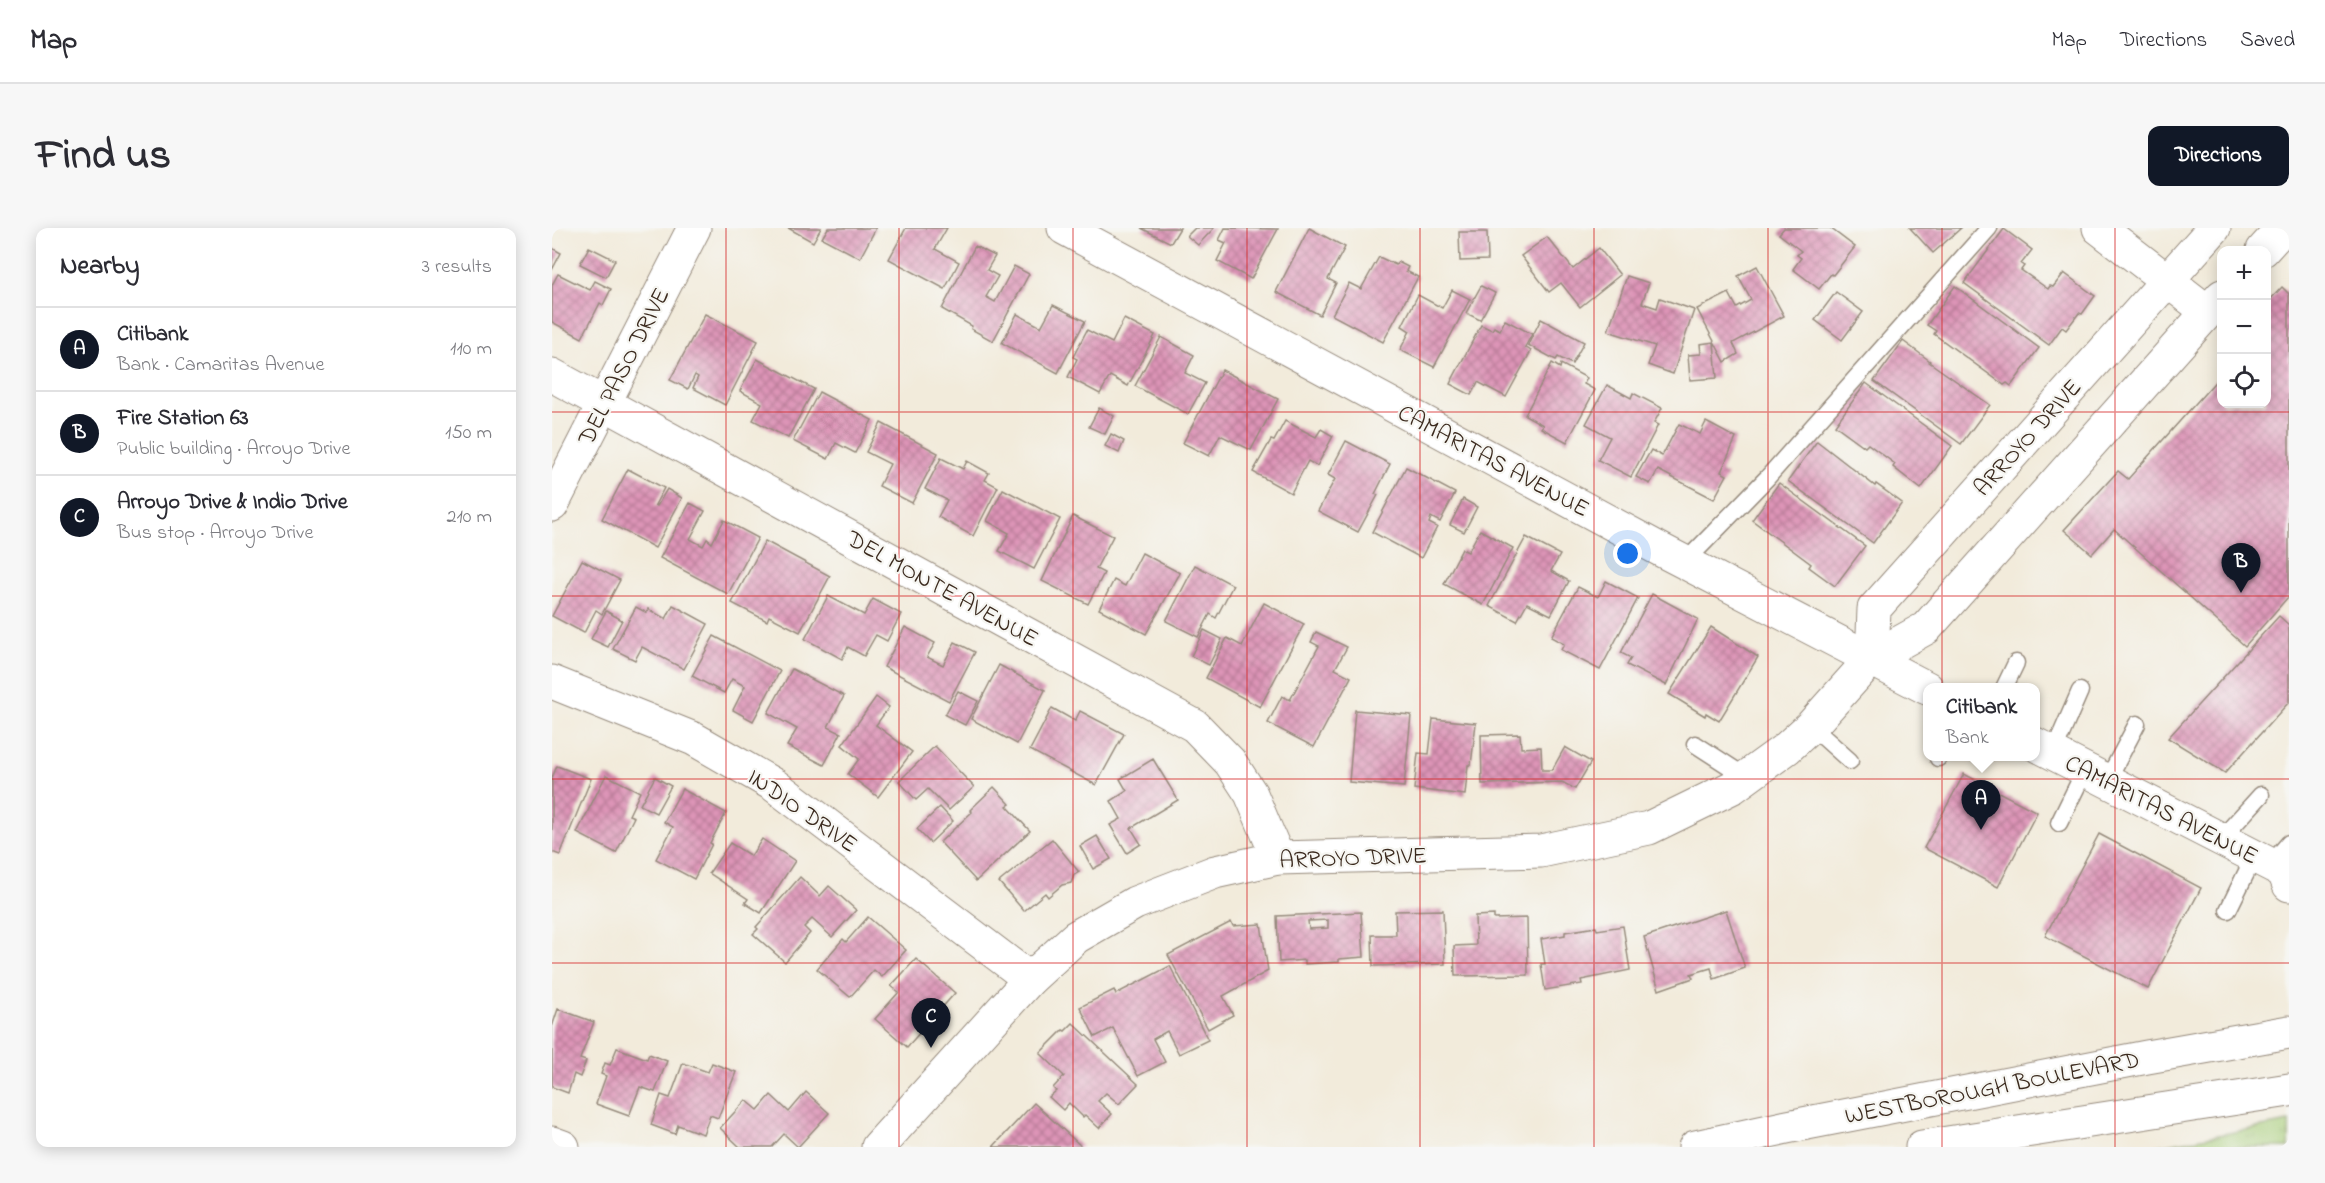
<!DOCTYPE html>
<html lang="en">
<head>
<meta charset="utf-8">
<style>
	body { margin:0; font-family:"Indie Flower",sans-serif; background:#f7f7f7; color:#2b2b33 }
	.controls { position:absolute; right:18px; top:18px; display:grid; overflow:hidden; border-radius:12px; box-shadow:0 3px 15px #0003 }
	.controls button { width:54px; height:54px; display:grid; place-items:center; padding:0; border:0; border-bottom:2px solid #e1e1e2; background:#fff; color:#2b2b33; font:30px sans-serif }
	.you { position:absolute; left:1076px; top:326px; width:21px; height:21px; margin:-15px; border:4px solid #fff; border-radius:50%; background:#1a73e8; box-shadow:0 0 0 9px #1a73e833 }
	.badge { display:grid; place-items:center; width:39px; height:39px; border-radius:50%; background:#111827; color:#fff; font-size:20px; font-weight:700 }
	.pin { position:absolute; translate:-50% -50px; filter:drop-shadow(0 2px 3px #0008) }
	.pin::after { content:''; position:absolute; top:32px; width:21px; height:18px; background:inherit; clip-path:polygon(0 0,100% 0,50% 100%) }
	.popup { position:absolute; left:1371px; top:455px; width:117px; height:78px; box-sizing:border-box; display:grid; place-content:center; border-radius:12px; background:#fff; filter:drop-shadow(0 2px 4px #0005); font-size:20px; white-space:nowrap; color:#7c7c81 }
	.popup b { font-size:22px; color:#2b2b33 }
	.popup::after { content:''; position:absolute; left:50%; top:100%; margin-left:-12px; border:12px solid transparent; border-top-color:#fff }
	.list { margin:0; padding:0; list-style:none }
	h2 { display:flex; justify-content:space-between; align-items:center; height:78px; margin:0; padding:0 24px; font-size:26px }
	h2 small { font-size:20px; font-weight:400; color:#7c7c81 }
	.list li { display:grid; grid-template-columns:39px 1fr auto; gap:18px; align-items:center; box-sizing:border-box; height:84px; padding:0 24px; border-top:2px solid #e1e1e2 }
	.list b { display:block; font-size:22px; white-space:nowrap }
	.list p { margin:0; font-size:20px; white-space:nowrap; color:#7c7c81 }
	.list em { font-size:20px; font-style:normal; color:#7c7c81 }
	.icon { flex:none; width:33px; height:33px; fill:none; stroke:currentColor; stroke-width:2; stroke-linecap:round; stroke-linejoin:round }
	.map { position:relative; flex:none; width:1737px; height:919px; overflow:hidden; border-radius:12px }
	header { display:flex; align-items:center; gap:36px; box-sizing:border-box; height:84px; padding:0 30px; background:#fff; border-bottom:2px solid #e1e1e2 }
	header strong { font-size:28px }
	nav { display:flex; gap:33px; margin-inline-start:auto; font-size:21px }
	.intro { display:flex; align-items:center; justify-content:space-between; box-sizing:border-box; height:144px; padding:0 36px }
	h1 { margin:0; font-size:42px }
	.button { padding:15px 27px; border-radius:12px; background:#111827; color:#fff; font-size:21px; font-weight:700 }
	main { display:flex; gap:36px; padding:0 36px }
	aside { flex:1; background:#fff; border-radius:12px; box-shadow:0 3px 15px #0003 }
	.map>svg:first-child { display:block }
	.grass { fill:url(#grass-tufts); stroke:#707b4a; stroke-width:1.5 }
	.building { fill:url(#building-cross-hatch); fill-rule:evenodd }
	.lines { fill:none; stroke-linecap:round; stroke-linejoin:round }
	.lane-casing { stroke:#968a7c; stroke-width:19 }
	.street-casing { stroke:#968a7c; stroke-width:35 }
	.secondary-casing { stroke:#968a7c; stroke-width:35 }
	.lane { stroke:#fff; stroke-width:16 }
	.street { stroke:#fff; stroke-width:33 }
	.secondary { stroke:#fff; stroke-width:33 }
	.grid { fill:none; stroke:#d62828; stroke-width:1.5; stroke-opacity:0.55 }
	.labels { text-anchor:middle; stroke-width:4.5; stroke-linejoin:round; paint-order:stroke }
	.street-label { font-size:24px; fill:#3b2a1e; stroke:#f6f6f2 }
</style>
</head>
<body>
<header>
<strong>Map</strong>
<nav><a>Map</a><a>Directions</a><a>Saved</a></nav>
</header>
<div class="intro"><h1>Find us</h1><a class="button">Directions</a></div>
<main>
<aside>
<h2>Nearby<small>3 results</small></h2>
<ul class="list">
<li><span class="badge">A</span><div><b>Citibank</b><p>Bank · Camaritas Avenue</p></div><em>110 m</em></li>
<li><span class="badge">B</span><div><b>Fire Station 63</b><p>Public building · Arroyo Drive</p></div><em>150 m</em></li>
<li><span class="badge">C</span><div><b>Arroyo Drive &amp; Indio Drive</b><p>Bus stop · Arroyo Drive</p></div><em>210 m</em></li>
</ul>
</aside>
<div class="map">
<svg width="1737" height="919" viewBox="0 0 1737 919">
	<defs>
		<pattern id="grass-tufts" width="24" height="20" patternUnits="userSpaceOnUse" patternTransform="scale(1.5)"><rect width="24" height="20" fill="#a6cc77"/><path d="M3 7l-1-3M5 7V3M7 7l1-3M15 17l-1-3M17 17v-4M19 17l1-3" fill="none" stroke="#90af66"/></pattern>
		<pattern id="building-cross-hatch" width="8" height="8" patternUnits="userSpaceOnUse" patternTransform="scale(1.5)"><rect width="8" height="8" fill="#dd94b7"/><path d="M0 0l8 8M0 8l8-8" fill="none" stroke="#b47994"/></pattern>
	</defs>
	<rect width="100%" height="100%" fill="#f6f6f2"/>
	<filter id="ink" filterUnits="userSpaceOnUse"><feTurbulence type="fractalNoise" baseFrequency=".0167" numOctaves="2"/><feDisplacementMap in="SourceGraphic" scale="12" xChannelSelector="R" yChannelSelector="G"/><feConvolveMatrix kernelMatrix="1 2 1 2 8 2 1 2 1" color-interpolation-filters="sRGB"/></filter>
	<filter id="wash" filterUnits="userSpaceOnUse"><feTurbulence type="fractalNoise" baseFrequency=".008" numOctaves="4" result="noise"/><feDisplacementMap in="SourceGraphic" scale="24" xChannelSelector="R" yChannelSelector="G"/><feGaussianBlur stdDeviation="1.35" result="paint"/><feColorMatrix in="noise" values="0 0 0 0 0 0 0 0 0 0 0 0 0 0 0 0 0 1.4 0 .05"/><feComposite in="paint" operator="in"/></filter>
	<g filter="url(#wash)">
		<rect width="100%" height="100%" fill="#f2ebdb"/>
		<path class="grass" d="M1737 894V919H1601Z"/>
		<g id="blocks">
			<g class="building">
				<path d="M236 0H269L261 14Z"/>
				<path d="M276 0H324L308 30 270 10Z"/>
				<path d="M354 0H395L383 21 407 34 393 61 337 31Z"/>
				<path d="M589 0H628L619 15Z"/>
				<path d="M643 0H662L646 17 635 8Z"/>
				<path d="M673 0 726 1 699 51 665 33 674 15 667 12Z"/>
				<path d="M757 0 793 19 776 51 784 55 768 87 724 64Z"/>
				<path d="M1232 0H1278L1303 19 1281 47 1279 46 1267 61 1241 41 1249 30 1245 27 1249 23 1227 6Z"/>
				<path d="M1358 0H1409L1381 25Z"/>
				<path d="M1452 1 1480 22 1469 36 1472 38 1469 42 1496 61 1498 58 1501 59 1512 45 1543 68 1530 86 1527 85 1514 102 1510 99 1497 117 1412 55Z"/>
				<path d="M907 4H935L936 32 908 33Z"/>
				<path d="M995 9 1021 41 1047 20 1068 47 1028 79 1009 55 997 64 969 28Z"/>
				<path d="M423 18 443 28 435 42 446 48 434 69 443 74 462 38 477 46 441 113 419 101 420 98 390 81Z"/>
				<path d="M37 19 63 32 54 49 28 36Z"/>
				<path d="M0 20 9 25 0 42Z"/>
				<path d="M827 29 844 37 846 34 856 39 854 43 866 49 831 114 780 87 797 55 809 61Z"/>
				<path d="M1205 38 1232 88 1181 115 1186 126 1173 134 1145 81 1177 65 1185 80 1199 72 1186 48Z"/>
				<path d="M6 46 38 62 43 53 59 61 51 77 48 75 30 110 0 94V57Z"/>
				<path d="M1075 48 1097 55 1090 75 1105 80 1108 70 1142 82 1121 146 1096 137 1103 118 1056 103Z"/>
				<path d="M929 58 943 65 928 92 914 85Z"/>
				<path d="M1403 58 1487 120 1459 158 1455 155 1452 157 1382 106 1384 103 1375 97Z"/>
				<path d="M1730 59 1737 66V368L1693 418 1562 301 1540 326 1512 302 1566 243 1576 251 1670 146V176H1714V76Z"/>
				<path d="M900 62 918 71 882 139 848 122 858 103 850 98 866 67 890 80Z"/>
				<path d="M1284 64 1311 84 1290 112 1263 92Z"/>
				<path d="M501 77 533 93 506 145 450 115 465 86 489 99Z"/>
				<path d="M153 86 206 113 173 177 141 160 146 149 143 147 136 161 118 152Z"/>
				<path d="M572 91 603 107 576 158 558 148 548 166 516 149 525 131 521 129 535 102 560 115Z"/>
				<path d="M989 91 1032 114 1020 136 1006 129 1004 132 976 117Z"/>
				<path d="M953 92 980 106 973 119 979 123 954 169 926 154 919 167 898 156 929 97 940 102 942 99 948 102Z"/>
				<path d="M609 109 642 127 633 145 653 155 636 186 583 158Z"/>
				<path d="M1351 113 1378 133 1377 134 1438 177 1409 216 1322 153Z"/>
				<path d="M1162 114 1165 150 1138 152 1136 127 1149 126 1148 116Z"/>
				<path d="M205 131 262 161 236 210 201 192 210 175 188 163Z"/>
				<path d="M1000 135 1008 140 1009 136 1035 150 1032 156 1043 162 1015 214 989 200 991 197 973 187Z"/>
				<path d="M670 142 726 171 699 222 668 207 657 228 631 215Z"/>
				<path d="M1314 155 1400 218 1369 261 1341 239 1343 236 1316 216 1313 219 1283 197Z"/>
				<path d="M1055 157 1079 170 1081 165 1110 180 1102 195 1106 197 1079 249 1046 232 1058 209 1034 196Z"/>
				<path d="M267 164 320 192 303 225 284 215 276 231 241 213Z"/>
				<path d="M547 180 562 188 553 206 537 199Z"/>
				<path d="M733 193 764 209 769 201 781 208 765 238 756 233 739 265 701 244 719 212 722 213Z"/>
				<path d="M1154 194 1184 210 1169 244 1175 247 1162 271 1106 242 1098 256 1084 249 1099 222 1110 228 1127 196 1148 206Z"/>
				<path d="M329 195 386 225 360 275 327 258 338 236 314 224Z"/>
				<path d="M559 206 572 213 567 225 553 218Z"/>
				<path d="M794 213 838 236 823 266 826 267 806 304 766 283 783 251 776 247Z"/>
				<path d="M1265 213 1323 258 1324 256 1350 275 1321 315 1236 253Z"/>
				<path d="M389 230 411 241 415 233 437 245 433 252 446 259 421 308 386 289 395 272 373 261Z"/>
				<path d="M854 239 903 265 888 294 879 289 877 295 885 299 869 330 820 304Z"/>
				<path d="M76 241 112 260 103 277 105 278 115 261 130 270 103 320 50 291Z"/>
				<path d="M1227 255 1313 318 1283 358 1257 339 1259 336 1200 292Z"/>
				<path d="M451 261 508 291 482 341 447 323 457 305 435 293Z"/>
				<path d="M911 271 925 279 912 304 898 297Z"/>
				<path d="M138 275 153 283 138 311 151 318 155 311 160 315 172 292 206 310 176 366 108 330Z"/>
				<path d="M521 288 561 308 544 341 552 345 536 376 490 353Z"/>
				<path d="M928 302 961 320 931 377 892 356 910 321 916 324Z"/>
				<path d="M974 309 1008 327 999 343 1017 353 999 387 975 375 965 393 937 378Z"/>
				<path d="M213 313 278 348 248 404 217 388 215 393 180 375Z"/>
				<path d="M590 325 628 345 594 406 547 381 562 352 573 358Z"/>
				<path d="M30 332 68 352 50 386 44 382 32 405 0 388Z"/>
				<path d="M643 337 681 357 664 390 658 386 646 409 614 393Z"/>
				<path d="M1054 353 1086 370 1048 442 1009 422 1012 416 999 409 1026 359 1046 369Z"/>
				<path d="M1100 366 1146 391 1114 457 1075 437 1079 430 1069 425Z"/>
				<path d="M276 368 312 387 321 371 349 386 335 413 324 407 312 428 296 419 290 431 253 411Z"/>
				<path d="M712 375 752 396 708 479 654 450 675 410 690 418Z"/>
				<path d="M121 377 156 396 132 441 90 419 83 432 61 421 84 379 95 385 96 381 114 391Z"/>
				<path d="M54 383 70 392 56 419 39 411Z"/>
				<path d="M1727 388 1737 397V474L1673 545 1616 510Z"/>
				<path d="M353 399 383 415 375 429 391 437 403 414 423 424 397 473 332 439Z"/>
				<path d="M1159 399 1206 429 1167 493 1154 485 1153 488 1117 466Z"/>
				<path d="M652 402 670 411 657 437 639 428Z"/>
				<path d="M764 404 795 419 783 441 799 449 762 519 716 495 730 468 738 472 767 418 759 414Z"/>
				<path d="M162 408 228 443 201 493 181 482 193 458 180 451 172 465 140 448Z"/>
				<path d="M447 437 493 462 465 516 419 491Z"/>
				<path d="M240 441 292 468 276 499 289 505 272 537 235 518 245 501 216 485Z"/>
				<path d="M406 463 426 473 413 497 393 487Z"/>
				<path d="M324 469 337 479 324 497 360 524 326 569 296 546 307 531 290 517Z"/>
				<path d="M500 480 523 493 528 483 572 506 544 557 478 522Z"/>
				<path d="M803 482 859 487 852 559 797 554Z"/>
				<path d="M881 491 924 495 919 537H916L913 567 862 561 866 525 877 526Z"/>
				<path d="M968 506 969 520 989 519 990 542H1000L1013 519 1039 534 1023 561 1010 554 930 556 929 507Z"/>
				<path d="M383 518 422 559 397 582 376 561 364 572 347 553Z"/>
				<path d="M601 531 626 572 579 600 589 616 575 625 558 597 569 591 559 573 575 563 568 551Z"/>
				<path d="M5 538 39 551 8 627 0 624V550Z"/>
				<path d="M1412 546 1485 584 1446 659 1372 620Z"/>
				<path d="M54 547 88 564 77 587 82 589 64 625 25 605Z"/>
				<path d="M103 549 119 558 104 585 88 577Z"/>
				<path d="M442 559 458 576 455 578 478 603 424 653 388 614 420 584 418 582Z"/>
				<path d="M130 561 174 585 158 615 160 616 142 651 104 631 121 599 112 594Z"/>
				<path d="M388 579 401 593 378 615 365 601Z"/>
				<path d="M1547 606 1649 660 1596 761 1493 708Z"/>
				<path d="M545 608 559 631 541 641 528 618Z"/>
				<path d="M210 611 243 633 209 685 193 675 196 671 157 645 178 615 199 628Z"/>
				<path d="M500 611 527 644 522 647 519 655 510 657 496 669 493 665 472 683 447 654Z"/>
				<path d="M248 649 268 668 277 658 304 682 280 709 260 691 252 699 258 705 233 734 201 706 206 701 204 699Z"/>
				<path d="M891 682 893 736 821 738 820 707H844L843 683Z"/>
				<path d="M1174 682 1193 740 1162 751 1159 740 1139 746 1141 750 1107 762 1092 709Z"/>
				<path d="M809 684 812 729 787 731V734L753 736V732L727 734 725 688ZM776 692V700L757 701 756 693Z"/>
				<path d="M942 687V691L975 690 976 747 903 748 902 718 924 717 923 688Z"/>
				<path d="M316 689 354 722 330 749 322 742 298 769 265 741 291 711 294 714Z"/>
				<path d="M679 694 681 698 709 696 716 743 671 768 681 787 656 801 616 727Z"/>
				<path d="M1071 698 1078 742 1029 752 1030 756 993 762 989 736H993L989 711 1013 707V704L1044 699 1045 702Z"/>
				<path d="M364 731 403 765 355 819 323 791 347 764 339 758Z"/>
				<path d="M618 738 656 812 627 826 615 803 601 811 613 834 586 848 561 800 543 809 528 779 562 762 564 766Z"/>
				<path d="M6 781 42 794 28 831 34 833 28 849 22 846 16 865 0 859V799Z"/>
				<path d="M521 795 586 856 567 876 554 865 546 873 560 886 547 900 533 887 531 889 517 875 511 882 497 869 504 863 501 860 512 848 488 825 511 802 513 803Z"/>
				<path d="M65 820 95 831 97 826 115 833 103 864 88 859 77 888 44 876 54 848 49 846 53 835 58 837Z"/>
				<path d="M131 835 156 844 160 835 184 844 166 890 158 887 151 906 126 897 123 906 99 897 109 867 118 870Z"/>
				<path d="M254 864 277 885 246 919 232 906 220 919H188L168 900 194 872 206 882 219 867 237 884Z"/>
				<path d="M482 875 530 919H441Z"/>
			</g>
		</g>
	</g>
	<g filter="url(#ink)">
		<use href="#blocks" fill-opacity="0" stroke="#968a7c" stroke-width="1.5"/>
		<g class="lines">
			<defs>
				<g id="lane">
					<path d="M1133 334 1215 250 1437 0"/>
					<path d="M1452 460 1464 435"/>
					<path d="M1259 498 1298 533"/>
					<path d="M1143 516 1194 549"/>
					<path d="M1501 525 1528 463"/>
					<path d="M1386 530V528"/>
					<path d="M1555 553 1585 496"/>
					<path d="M1507 595 1533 542"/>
					<path d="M1669 611 1709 567"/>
					<path d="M1718 637 1737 615"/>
					<path d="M1676 682 1702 629"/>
				</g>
				<g id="street">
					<path d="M512 0 1109 322 1375 460"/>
					<path d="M1547 0 1656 84"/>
					<path d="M1711 22 1731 0"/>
					<path d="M0 147 643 498 678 534 699 566 726 630"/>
					<path d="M0 277 142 0"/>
					<path d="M1320 430 1322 381 1662 0"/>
					<path d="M0 454 142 511 222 557 478 751"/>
					<path d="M1483 516 1737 646"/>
					<path d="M0 915 11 919"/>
					<path d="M326 919 478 751 524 709 583 675 663 644 726 630 989 623 1097 600 1181 559 1235 520 1259 498 1320 430 1374 400 1670 68"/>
				</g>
				<g id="secondary">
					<path d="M1732 644 1737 657"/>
					<path d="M1143 919 1235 899 1595 829 1737 804"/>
					<path d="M1370 919 1737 862"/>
				</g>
			</defs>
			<use href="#lane" class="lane-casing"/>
			<use href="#street" class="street-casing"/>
			<use href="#secondary" class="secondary-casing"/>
			<use href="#lane" class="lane"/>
			<use href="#street" class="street"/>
			<use href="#secondary" class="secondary"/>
		</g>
	</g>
	<path class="grid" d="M174 0V919M347 0V919M521 0V919M695 0V919M868 0V919M1042 0V919M1216 0V919M1390 0V919M1563 0V919M0 184H1737M0 368H1737M0 551H1737M0 735H1737"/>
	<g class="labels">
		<g class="street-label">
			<text transform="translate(71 138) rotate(-63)" y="8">DEL PASO DRIVE</text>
			<text transform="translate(1475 209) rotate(-48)" y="8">ARROYO DRIVE</text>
			<text transform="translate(942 232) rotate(28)" y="8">CAMARITAS AVENUE</text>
			<text transform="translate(391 360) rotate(29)" y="8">DEL MONTE AVENUE</text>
			<text transform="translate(1610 581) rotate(27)" y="8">CAMARITAS AVENUE</text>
			<text transform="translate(251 582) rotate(35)" y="8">INDIO DRIVE</text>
			<text transform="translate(801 629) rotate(-2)" y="8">ARROYO DRIVE</text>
			<text transform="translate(1440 859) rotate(-11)" y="8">WESTBOROUGH BOULEVARD</text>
		</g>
	</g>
</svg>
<div class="controls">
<button>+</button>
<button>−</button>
<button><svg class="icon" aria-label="locate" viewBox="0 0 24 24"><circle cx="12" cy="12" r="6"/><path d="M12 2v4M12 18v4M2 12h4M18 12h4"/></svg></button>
</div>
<div class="you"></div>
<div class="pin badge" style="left:1429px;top:602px">A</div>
<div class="popup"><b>Citibank</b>Bank</div>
<div class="pin badge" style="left:1689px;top:365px">B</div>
<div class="pin badge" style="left:379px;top:820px">C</div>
</div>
</main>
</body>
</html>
